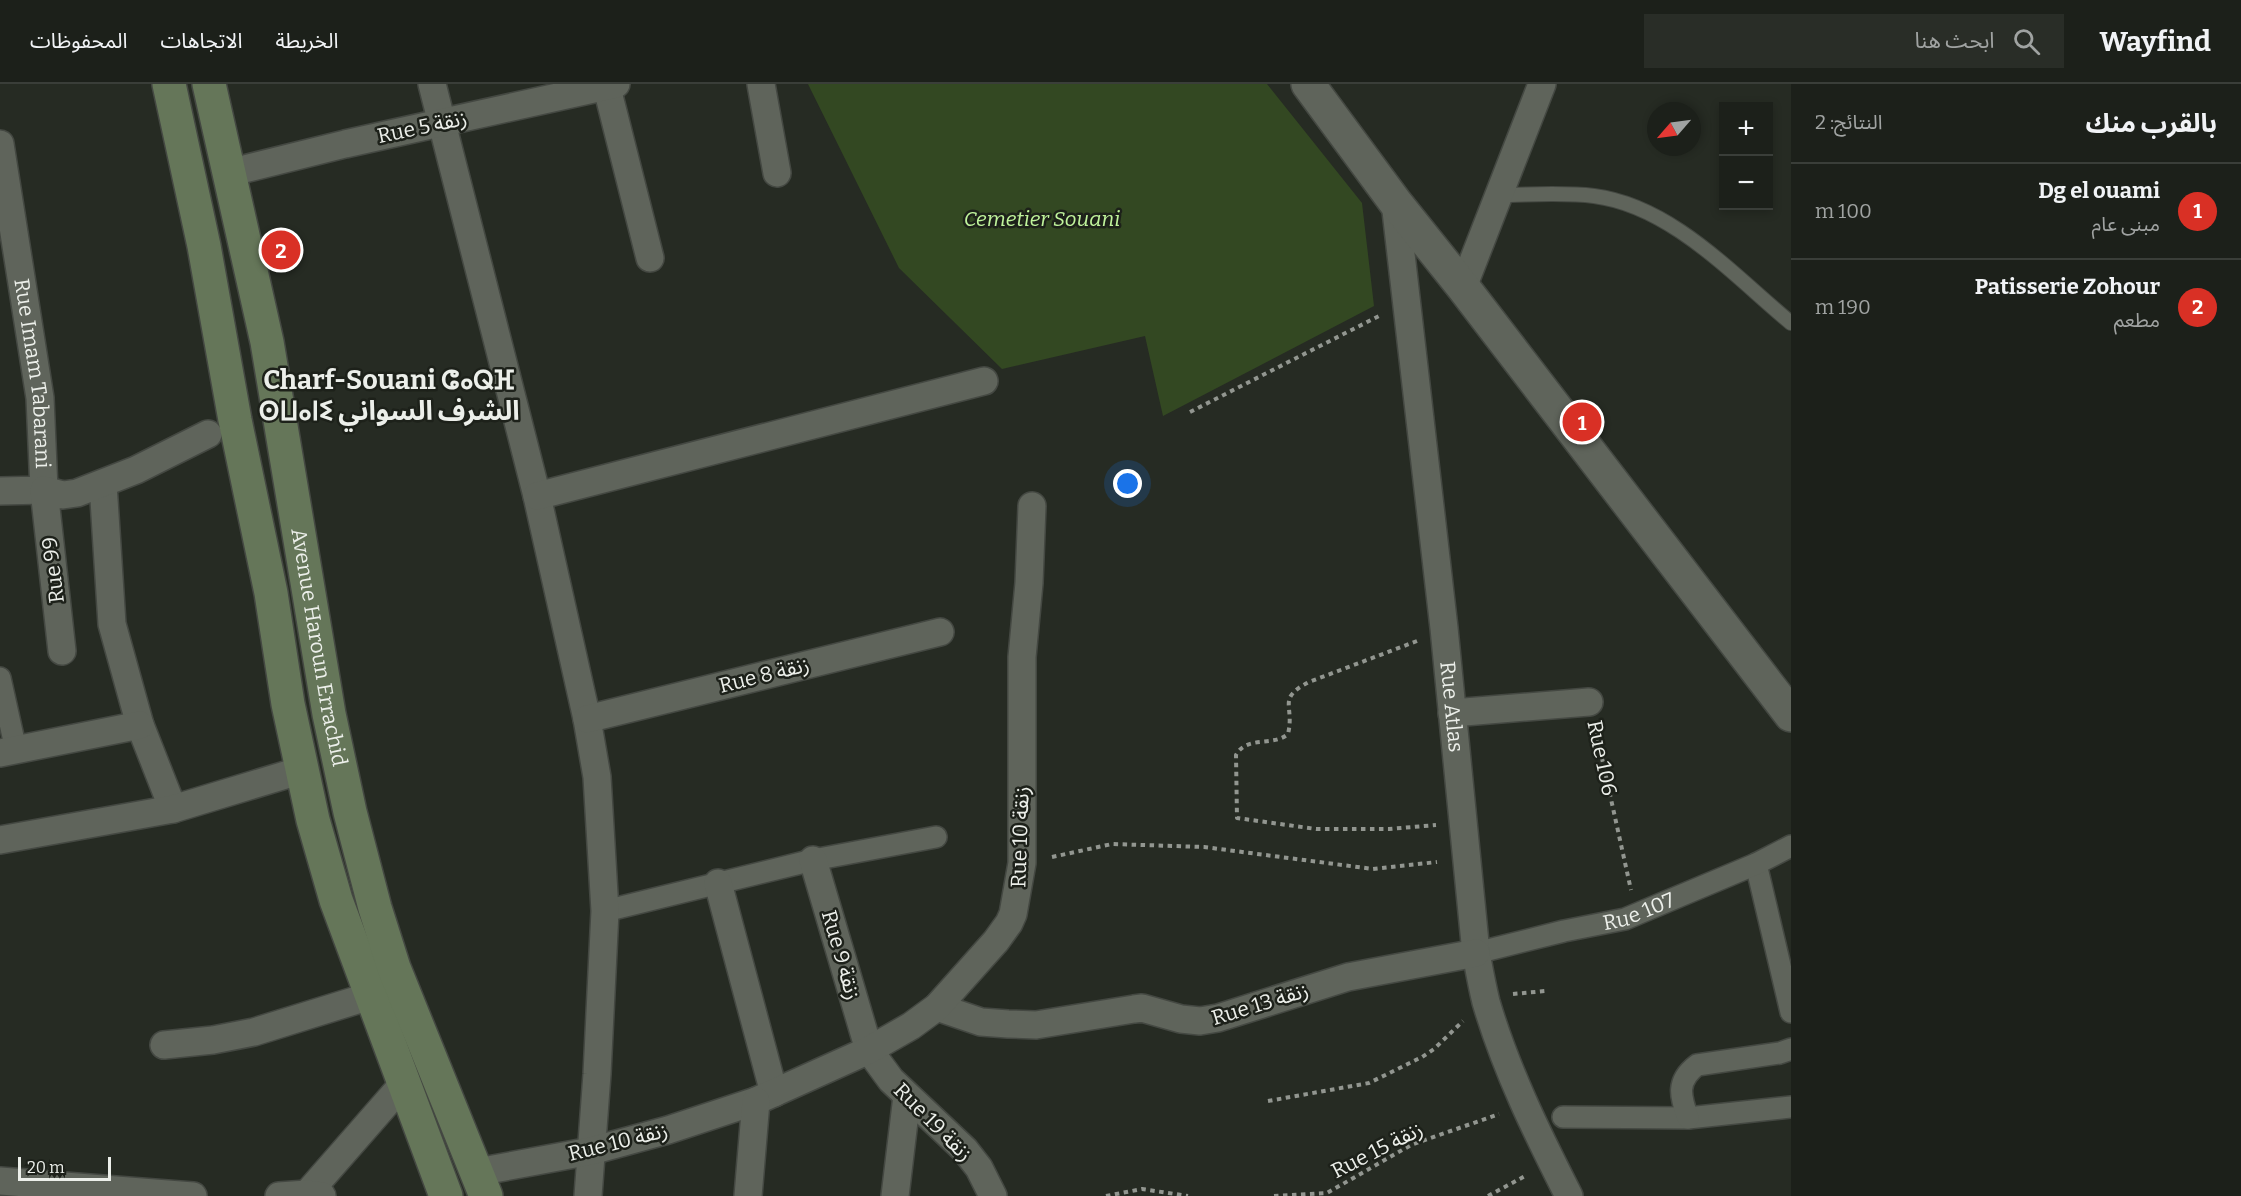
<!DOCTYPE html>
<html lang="ar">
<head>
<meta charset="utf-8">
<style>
	body { margin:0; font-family:Bitter,"Noto Sans Arabic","Noto Sans Tifinagh",serif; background:#292d27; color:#f1f3f6; direction:rtl }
	.controls { position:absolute; right:18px; top:18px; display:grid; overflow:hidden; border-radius:0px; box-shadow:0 3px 9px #0003 }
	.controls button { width:54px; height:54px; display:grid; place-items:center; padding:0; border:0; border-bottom:2px solid #3a3e39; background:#1c201a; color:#f1f3f6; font:30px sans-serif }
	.compass { position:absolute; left:1647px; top:18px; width:54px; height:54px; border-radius:50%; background:#1c201a; box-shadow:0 3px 9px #0003; rotate:242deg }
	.scale { position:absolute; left:18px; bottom:15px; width:93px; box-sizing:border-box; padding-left:6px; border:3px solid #ecefea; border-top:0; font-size:16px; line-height:21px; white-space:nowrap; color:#ecefea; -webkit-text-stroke:4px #1d211a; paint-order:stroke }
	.you { position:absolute; left:1128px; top:400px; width:21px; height:21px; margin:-15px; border:4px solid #fff; border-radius:50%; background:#1a73e8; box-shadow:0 0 0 9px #1a73e833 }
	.badge { display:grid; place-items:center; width:39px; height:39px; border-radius:50%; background:#d93025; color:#fff; font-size:20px; font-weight:700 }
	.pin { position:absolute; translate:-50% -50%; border:3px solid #fff; box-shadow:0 2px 6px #0006 }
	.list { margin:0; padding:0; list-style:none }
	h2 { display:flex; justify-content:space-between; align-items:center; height:78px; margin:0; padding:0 24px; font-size:26px }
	h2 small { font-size:20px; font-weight:400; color:#a0a3a2 }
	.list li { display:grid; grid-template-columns:39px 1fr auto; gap:18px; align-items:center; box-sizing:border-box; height:96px; padding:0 24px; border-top:2px solid #3a3e39 }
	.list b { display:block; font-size:22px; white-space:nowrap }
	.list p { margin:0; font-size:20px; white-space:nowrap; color:#a0a3a2 }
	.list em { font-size:20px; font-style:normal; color:#a0a3a2 }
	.icon { flex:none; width:33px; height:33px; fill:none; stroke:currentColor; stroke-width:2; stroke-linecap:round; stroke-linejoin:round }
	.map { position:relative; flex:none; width:1791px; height:1112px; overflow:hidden; direction:ltr }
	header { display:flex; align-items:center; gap:36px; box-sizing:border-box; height:84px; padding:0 30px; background:#1c201a; border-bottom:2px solid #3a3e39 }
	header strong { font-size:28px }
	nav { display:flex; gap:33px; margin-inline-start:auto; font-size:21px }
	.search { width:420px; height:54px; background:#292d27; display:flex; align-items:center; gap:15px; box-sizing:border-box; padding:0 21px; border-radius:0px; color:#a0a3a2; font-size:22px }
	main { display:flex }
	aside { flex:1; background:#1c201a }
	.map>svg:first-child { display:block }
	.green { fill:#334822 }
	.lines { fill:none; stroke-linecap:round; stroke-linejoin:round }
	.service-casing { stroke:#444842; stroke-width:16 }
	.pedestrian-casing { stroke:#444842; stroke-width:24 }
	.minor-casing { stroke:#444842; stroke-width:30 }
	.tertiary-casing { stroke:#444842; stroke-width:36 }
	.secondary-casing { stroke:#444842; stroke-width:36 }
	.path { stroke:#929690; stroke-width:4; stroke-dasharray:4.5 4.5; stroke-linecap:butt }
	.service { stroke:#5f645b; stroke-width:14 }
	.pedestrian { stroke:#5f645b; stroke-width:21 }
	.minor { stroke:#5f645b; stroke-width:27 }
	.tertiary { stroke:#5f645b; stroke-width:33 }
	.secondary { stroke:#657659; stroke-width:33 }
	.labels { text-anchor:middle; stroke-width:5; stroke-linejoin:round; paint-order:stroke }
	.street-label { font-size:21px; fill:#ecefea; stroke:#1d211a }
	.park-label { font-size:21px; font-style:italic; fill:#c0f49c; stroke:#1d211a }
	.district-label { font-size:27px; font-weight:bold; fill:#ecefea; stroke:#1d211a }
</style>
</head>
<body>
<header>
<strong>Wayfind</strong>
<div class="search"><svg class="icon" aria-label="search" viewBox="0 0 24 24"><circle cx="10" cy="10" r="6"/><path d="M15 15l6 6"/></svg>ابحث هنا</div>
<nav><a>الخريطة</a><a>الاتجاهات</a><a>المحفوظات</a></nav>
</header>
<main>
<aside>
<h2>بالقرب منك<small>النتائج: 2</small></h2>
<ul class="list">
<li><span class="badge">1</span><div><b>Dg el ouami</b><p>مبنى عام</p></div><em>100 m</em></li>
<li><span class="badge">2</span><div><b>Patisserie Zohour</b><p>مطعم</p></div><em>190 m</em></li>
</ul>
</aside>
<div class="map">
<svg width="1791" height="1112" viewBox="0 0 1791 1112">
	<rect width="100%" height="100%" fill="#262b23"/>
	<path class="green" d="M808 0H1267L1362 119 1374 222 1163 332 1145 252 1002 285 899 184Z"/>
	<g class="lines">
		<defs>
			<path id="service" d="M1498 111C1529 111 1562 108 1594 112 1672 122 1734 192 1791 239"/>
			<g id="pedestrian">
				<path d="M0 594 16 666"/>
				<path d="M1756 780 1791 928"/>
				<path d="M605 827 813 776 936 753"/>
				<path id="s1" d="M1476 869 1564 847 1625 835 1756 780 1791 762"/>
				<path d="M1563 1033 1688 1034 1791 1023"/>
				<path d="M1688 1034C1680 1012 1676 997 1697 981L1780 969 1791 965"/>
			</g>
			<g id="minor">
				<path d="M432 0 537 412 587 635 597 693 605 827 597 990 588 1112"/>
				<path d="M606 0 650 174"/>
				<path d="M761 0 777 89"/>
				<path id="s2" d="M0 60 40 314 44 406 0 407"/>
				<path d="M228 89 345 60 616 0"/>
				<path id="s3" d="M1395 118 1444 544 1476 869C1479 885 1482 902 1486 918 1506 986 1537 1049 1569 1112"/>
				<path d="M1463 203 1542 0"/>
				<path d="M103 400 112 540 140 641 173 725"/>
				<path d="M537 412 984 297"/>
				<path d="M62 567 44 406 63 411 77 409 136 386 208 350"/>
				<path d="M1452 629 1589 618"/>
				<path d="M587 635 940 548"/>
				<path d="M0 669 140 641"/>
				<path d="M0 756 173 725 302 686"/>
				<path d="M813 776 869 966 891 996 965 1066 979 1084 993 1112"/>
				<path d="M718 799 774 1009"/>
				<path d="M937 923 981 938 1008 940 1036 941 1134 925 1142 924 1181 935 1200 937 1218 934 1348 893 1476 869"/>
				<path d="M164 961 213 956 254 948 370 912"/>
				<path d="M477 1088 591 1067 668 1046 756 1017 869 966 911 942 937 923 996 857 1009 839 1013 830 1022 779V573L1029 499 1032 422"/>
				<path d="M0 1097 193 1112"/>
				<path d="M307 1110 404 999"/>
				<path d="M279 1112 307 1110 322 1112"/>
				<path d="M748 1112 756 1017"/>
				<path d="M895 1112 907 1012"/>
			</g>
			<path id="tertiary" d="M1308 0 1395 118 1463 203 1791 631"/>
			<g id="secondary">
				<path d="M169 0 204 162 235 336 271 509 288 620 313 736 336 816 446 1112"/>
				<path id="s4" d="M209 0 267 258 329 630 350 728 375 824 394 884 486 1112"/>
			</g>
		</defs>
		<use href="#service" class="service-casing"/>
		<use href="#pedestrian" class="pedestrian-casing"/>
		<use href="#minor" class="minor-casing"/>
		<use href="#tertiary" class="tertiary-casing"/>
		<use href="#secondary" class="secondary-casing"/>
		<g class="path">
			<path d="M1190 328 1379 232"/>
			<path d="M1417 557 1309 598C1276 615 1295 621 1288 650 1273 663 1247 651 1236 671L1237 734 1316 745H1389L1436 741"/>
			<path d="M1596 647 1631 806"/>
			<path d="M1052 773 1112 760 1204 763 1373 785 1437 778"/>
			<path d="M1513 910 1545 907"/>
			<path d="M1268 1017 1369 999 1422 973 1434 965 1463 937"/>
			<path d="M1106 1112 1142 1105 1188 1112"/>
			<path d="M1274 1112 1327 1109 1411 1061 1499 1030"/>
			<path d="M1488 1112 1527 1091"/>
		</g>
		<use href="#service" class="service"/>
		<use href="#pedestrian" class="pedestrian"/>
		<use href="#minor" class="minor"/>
		<use href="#tertiary" class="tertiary"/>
		<use href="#secondary" class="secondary"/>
	</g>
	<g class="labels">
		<g class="street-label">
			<text transform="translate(422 43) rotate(-12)" y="7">Rue 5 زنقة</text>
			<text dy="7" stroke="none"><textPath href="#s2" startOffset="232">Rue Imam Tabarani</textPath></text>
			<text transform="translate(53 486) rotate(-97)" y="7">Rue 99</text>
			<text dy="7" stroke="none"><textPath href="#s4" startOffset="574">Avenue Haroun Errachid</textPath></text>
			<text transform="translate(764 591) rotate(-14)" y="7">Rue 8 زنقة</text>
			<text dy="7" stroke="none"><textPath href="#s3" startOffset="508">Rue Atlas</textPath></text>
			<text transform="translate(1602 674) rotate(78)" y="7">Rue 106</text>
			<text transform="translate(1020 753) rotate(-88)" y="7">Rue 10 زنقة</text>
			<text dy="7" stroke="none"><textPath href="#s1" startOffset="168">Rue 107</textPath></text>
			<text transform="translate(841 871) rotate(74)" y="7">Rue 9 زنقة</text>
			<text transform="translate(1260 920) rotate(-17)" y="7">Rue 13 زنقة</text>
			<text transform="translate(933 1038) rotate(45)" y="7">Rue 19 زنقة</text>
			<text transform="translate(618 1058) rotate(-14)" y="7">Rue 10 زنقة</text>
			<text transform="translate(1377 1066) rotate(-27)" y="7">Rue 15 زنقة</text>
		</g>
		<g class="park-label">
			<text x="1042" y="142">Cemetier Souani</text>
		</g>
		<g class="district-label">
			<text x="389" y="305">Charf-Souani ⵛⴰⵕⴼ<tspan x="389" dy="31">ⵙⵡⴰⵏⵉ الشرف السواني</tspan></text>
		</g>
	</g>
</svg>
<div class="controls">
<button>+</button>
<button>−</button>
</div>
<svg class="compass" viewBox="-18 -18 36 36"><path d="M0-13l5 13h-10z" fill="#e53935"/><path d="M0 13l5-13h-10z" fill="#a0a3a2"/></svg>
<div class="scale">20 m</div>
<div class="you"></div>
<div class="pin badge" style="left:1582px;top:338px">1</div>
<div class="pin badge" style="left:281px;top:166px">2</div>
</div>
</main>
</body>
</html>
